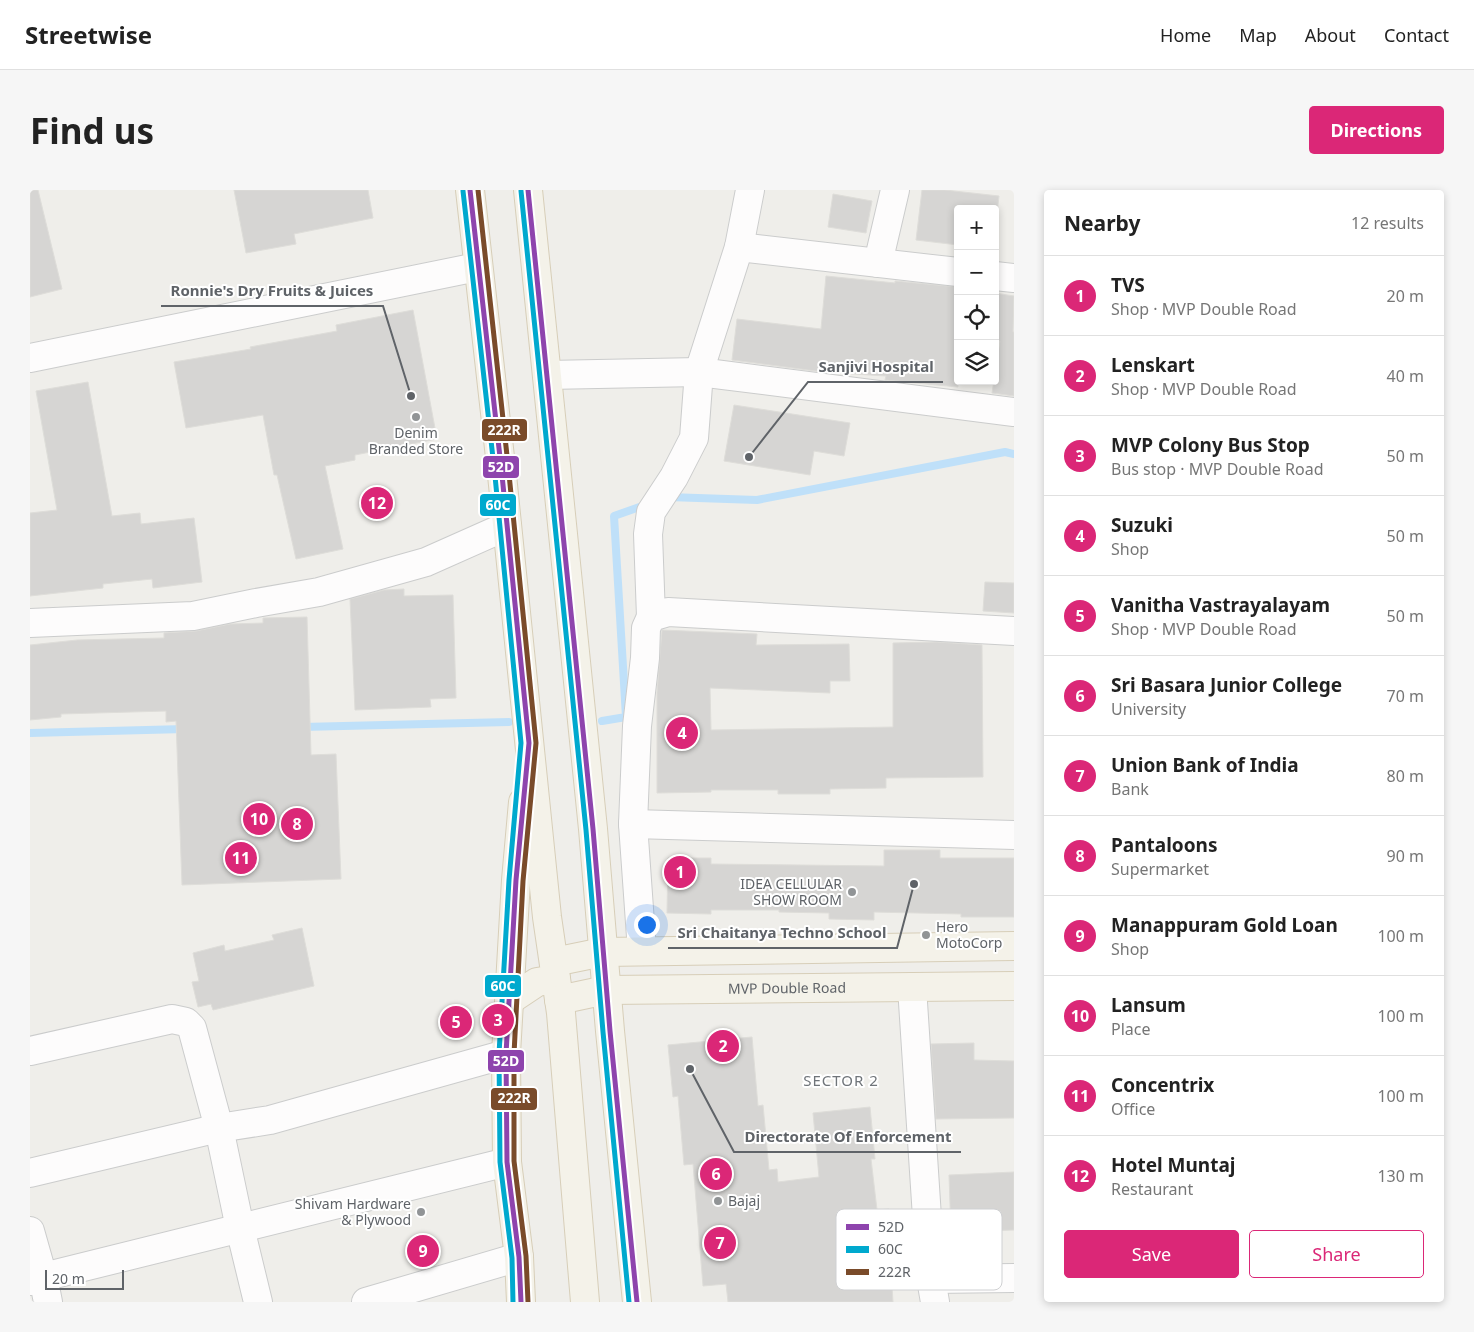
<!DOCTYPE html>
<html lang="en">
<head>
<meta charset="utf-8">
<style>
	body { margin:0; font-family:"Noto Sans",sans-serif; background:#f6f6f6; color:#222 }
	.controls { position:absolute; right:15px; top:15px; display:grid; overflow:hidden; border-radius:5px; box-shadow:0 2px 8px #0003 }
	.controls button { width:45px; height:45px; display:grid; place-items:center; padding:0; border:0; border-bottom:1px solid #e0e0e0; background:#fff; color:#222; font:25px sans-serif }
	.scale { position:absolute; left:15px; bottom:12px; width:79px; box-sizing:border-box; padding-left:5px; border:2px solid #5f6368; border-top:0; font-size:14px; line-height:18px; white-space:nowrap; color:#5f6368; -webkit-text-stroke:4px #fff; paint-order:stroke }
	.you { position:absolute; left:616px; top:734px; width:18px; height:18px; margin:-12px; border:4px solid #fff; border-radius:50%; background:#1a73e8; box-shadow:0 0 0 8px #1a73e833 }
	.badge { display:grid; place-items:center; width:32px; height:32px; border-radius:50%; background:#db2777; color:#fff; font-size:16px; font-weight:700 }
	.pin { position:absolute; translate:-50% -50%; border:2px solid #fff; box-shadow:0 1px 5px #0006 }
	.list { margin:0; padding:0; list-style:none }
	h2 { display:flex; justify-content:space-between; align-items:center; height:65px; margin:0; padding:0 20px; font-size:21px }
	h2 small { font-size:16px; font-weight:400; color:#767676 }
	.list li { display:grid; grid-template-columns:32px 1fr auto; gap:15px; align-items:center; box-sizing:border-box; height:80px; padding:0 20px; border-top:1px solid #e0e0e0 }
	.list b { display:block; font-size:19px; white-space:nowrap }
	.list p { margin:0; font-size:16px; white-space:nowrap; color:#767676 }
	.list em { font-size:16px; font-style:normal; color:#767676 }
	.actions { display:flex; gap:10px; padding:15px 20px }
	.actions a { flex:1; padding:11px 0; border:1px solid #db2777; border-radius:5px; text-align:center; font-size:18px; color:#db2777 }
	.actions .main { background:#db2777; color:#fff }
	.icon { flex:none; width:28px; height:28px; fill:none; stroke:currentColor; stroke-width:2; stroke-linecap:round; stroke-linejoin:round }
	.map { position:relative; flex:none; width:984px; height:1112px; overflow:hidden; border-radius:5px }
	header { display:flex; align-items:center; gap:30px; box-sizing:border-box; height:70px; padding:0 25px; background:#fff; border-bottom:1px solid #e0e0e0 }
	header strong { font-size:24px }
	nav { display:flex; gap:28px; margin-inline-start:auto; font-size:18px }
	.intro { display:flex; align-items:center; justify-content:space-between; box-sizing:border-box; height:120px; padding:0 30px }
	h1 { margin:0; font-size:35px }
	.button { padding:12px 22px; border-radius:5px; background:#db2777; color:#fff; font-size:18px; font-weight:700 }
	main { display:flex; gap:30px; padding:0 30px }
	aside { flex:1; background:#fff; border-radius:5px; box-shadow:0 2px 8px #0003 }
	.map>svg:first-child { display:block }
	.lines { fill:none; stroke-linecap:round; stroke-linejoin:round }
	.stream { stroke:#bfe0f9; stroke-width:8 }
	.building { fill:#d6d5d3; stroke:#deddd9 }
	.minor-casing { stroke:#cbcccc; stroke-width:30 }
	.major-casing { stroke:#d7ceb8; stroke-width:30 }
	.minor { stroke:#fdfcfc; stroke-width:28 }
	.major { stroke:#f4f2e9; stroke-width:28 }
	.bus-1-casing { stroke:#fff; stroke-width:9 }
	.bus-2-casing { stroke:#fff; stroke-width:9 }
	.bus-3-casing { stroke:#fff; stroke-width:9 }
	.bus-1 { stroke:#8e44ad; stroke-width:5 }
	.bus-2 { stroke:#00a9ce; stroke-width:5 }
	.bus-3 { stroke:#7a4b2a; stroke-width:5 }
	.poi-dot { fill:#919496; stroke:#fff; stroke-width:2 }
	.labels { text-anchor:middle; stroke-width:4; stroke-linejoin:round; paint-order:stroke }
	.poi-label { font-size:14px; fill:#5f6368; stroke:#fff; text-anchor:end }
	.street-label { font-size:14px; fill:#5f6368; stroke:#fff }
	.neighbourhood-label { font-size:15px; letter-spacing:1px; fill:#70757a; stroke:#fff }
	.key { fill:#fff; stroke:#cfd0d2; stroke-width:1 }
	.key-label { font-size:14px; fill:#5f6368 }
	.leader { fill:none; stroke:#5f6368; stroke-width:2 }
	.callout-dot { fill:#5f6368; stroke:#fff; stroke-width:2 }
	.callout-label { font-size:15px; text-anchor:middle; font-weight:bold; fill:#5f6368; stroke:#fff; stroke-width:4; stroke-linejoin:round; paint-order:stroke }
	.line-badge { stroke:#fff; stroke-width:2 }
	.badge-label { font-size:14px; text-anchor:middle; font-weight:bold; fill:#fff }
</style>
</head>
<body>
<header>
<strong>Streetwise</strong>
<nav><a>Home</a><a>Map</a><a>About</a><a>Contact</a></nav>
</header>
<div class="intro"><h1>Find us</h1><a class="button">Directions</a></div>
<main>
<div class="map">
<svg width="984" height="1112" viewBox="0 0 984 1112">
	<rect width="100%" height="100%" fill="#efeeea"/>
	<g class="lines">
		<g class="stream">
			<path d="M638 307 727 310 975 262 984 264"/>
			<path d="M572 531 596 527 584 326 618 314"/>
			<path d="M272 537 479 532"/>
			<path d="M0 543 155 539"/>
		</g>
	</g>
	<g class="building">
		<path d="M0 0H8L32 99 0 107Z"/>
		<path d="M204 0H338L343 28 264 44 266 54 216 63Z"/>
		<path d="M892 0H915L969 6 965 40V19H928V55L886 50Z"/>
		<path d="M803 4 842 11 836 43 798 37Z"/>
		<path d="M796 86 865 93V91L928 97V197L855 190 856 186 793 182 702 170 707 129 791 139Z"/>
		<path d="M965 103 984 106 983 142H984V206L962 203 970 151 965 150Z"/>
		<path d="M383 120 407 249 325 265V270L295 276 313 359 266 369 247 285H244L233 225 156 238 144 172 221 159 220 157 307 141 306 135Z"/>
		<path d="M58 192 82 326 110 323 111 334 164 328 172 392 123 398 122 389 73 394V398L0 406V323L27 320 6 201Z"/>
		<path d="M704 215 820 233 814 266 784 261 780 285 694 271Z"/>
		<path d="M955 392 984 393V423L953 421Z"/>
		<path d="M374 399V406L423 405 426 508 400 509 401 517 325 520 320 409 354 400Z"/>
		<path d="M277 427 281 565 306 564 311 689 152 695 146 531 136 532V521L31 524V527L0 530V455L47 450 134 448V443L166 441 200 434 233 433V428Z"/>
		<path d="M632 440 727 444 726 455 819 454 820 491H800V503L680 498 681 540 863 537V453L907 452 952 455 953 587 856 588V598L800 599V604H748V600H681V602L627 603V503Z"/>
		<path d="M854 660H910V668H984V727H931V724L844 722V730L799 729V723L749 722V720H681V724L637 723 638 668H681V674L854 676Z"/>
		<path d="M272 738 284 796 183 820 181 814 168 817 162 792 169 791 163 763 194 755 195 761 244 750 242 745Z"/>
		<path d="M722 847 728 916 733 915 739 980 747 979 748 992 789 987 783 923 840 917 845 969H841L847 1020 859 1019 864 1063H860L863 1112H698L696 1094 673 1096 663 974 654 975 648 906 643 907 638 855Z"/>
		<path d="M944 853V870L984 871V928L906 929 901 854Z"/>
		<path d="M984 982V1040L921 1042 919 985Z"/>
	</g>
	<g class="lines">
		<defs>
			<g id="minor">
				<path d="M709 57 928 82"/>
				<path d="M848 73 865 0"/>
				<path d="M965 86 984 88"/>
				<path d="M0 168 447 77"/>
				<path d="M517 185 669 182 984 222"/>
				<path d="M621 427 618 344 621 322 644 287 664 248 669 182 709 57 720 0"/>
				<path d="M0 433 163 426 226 413 289 402 396 372 477 336"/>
				<path d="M603 634 984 645"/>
				<path d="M612 761 603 634 607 536 615 468 616 438 621 427 638 422 984 441"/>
				<path d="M882 797 901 1089 905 1112"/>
				<path d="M0 861 142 829 156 832 162 838 189 938 210 1038 228 1112"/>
				<path d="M0 983 189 938 240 930 476 864"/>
				<path d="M0 1041 13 1087 0 1091"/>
				<path d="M901 1089 984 1088"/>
				<path d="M18 1112 13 1087 477 972"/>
				<path d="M336 1112 489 1067"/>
			</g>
			<g id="major">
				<path d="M440 0 472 285 517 727 531 823 555 1112"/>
				<path d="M498 0 563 639 580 841 607 1112"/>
				<path d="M524 772 573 762 984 756"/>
				<path d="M480 810 507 792 526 789"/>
				<path id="s1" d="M529 810 576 800 984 796"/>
				<path d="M491 1112 489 1067 477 972 476 864 486 690 493 612"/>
			</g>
		</defs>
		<use href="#minor" class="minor-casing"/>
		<use href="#major" class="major-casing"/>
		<use href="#minor" class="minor"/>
		<use href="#major" class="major"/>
		<defs>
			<g id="bus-1">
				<path d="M440 0 472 285 499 553 486 690 476 864 477 972 489 1067 491 1112"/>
				<path d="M498 0 563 639 580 841 607 1112"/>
			</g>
			<g id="bus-2">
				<path d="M433 1 465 286 491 553 479 690 469 864 470 972 482 1068 483 1112"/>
				<path d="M491 1 556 640 573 842 599 1112"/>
			</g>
			<path id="bus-3" d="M448 0 479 284 506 553 493 691 484 864V971L496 1066 498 1112"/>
		</defs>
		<use href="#bus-1" class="bus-1-casing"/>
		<use href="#bus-2" class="bus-2-casing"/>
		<use href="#bus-3" class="bus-3-casing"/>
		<use href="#bus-1" class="bus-1"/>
		<use href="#bus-2" class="bus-2"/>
		<use href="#bus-3" class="bus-3"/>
	</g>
	<g class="poi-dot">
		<circle cx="386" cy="227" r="5"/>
		<circle cx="822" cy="702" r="5"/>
		<circle cx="896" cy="745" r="5"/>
		<circle cx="688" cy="1011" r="5"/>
		<circle cx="391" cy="1022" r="5"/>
	</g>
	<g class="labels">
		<g class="poi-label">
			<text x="386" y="248" text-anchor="middle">Denim<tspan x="386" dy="16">Branded Store</tspan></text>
			<text x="812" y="699">IDEA CELLULAR<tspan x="812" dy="16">SHOW ROOM</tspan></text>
			<text x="906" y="742" text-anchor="start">Hero<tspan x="906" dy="16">MotoCorp</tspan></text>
			<text x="698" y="1016" text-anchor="start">Bajaj</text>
			<text x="381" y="1019">Shivam Hardware<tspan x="381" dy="16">&amp; Plywood</tspan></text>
		</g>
		<g class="street-label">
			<text dy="5" stroke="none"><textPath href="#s1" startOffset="229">MVP Double Road</textPath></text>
		</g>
		<g class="neighbourhood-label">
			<text x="811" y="896">SECTOR 2</text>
		</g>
	</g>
	<rect x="806" y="1019" width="166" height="81" rx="8" class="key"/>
	<rect x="816" y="1034" width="23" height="6" fill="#8e44ad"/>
	<rect x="816" y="1056" width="23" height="7" fill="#00a9ce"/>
	<rect x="816" y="1079" width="23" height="6" fill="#7a4b2a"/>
	<g class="key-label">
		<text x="848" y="1042">52D</text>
		<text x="848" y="1064">60C</text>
		<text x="848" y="1087">222R</text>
	</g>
	<path class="leader" d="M381 206L353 116H131M719 267L778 192H913M884 694L867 758H638M660 879L704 962H931"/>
	<g class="callout-dot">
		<circle cx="381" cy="206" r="5"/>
		<circle cx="719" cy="267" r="5"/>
		<circle cx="884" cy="694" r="5"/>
		<circle cx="660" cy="879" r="5"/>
	</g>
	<g class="callout-label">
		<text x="242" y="106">Ronnie's Dry Fruits &amp; Juices</text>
		<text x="846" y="182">Sanjivi Hospital</text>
		<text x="752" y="748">Sri Chaitanya Techno School</text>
		<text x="818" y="952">Directorate Of Enforcement</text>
	</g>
	<g class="line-badge">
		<rect x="451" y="228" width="47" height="24" rx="5" fill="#7a4b2a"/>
		<rect x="452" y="265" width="38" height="24" rx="5" fill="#8e44ad"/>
		<rect x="449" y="303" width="38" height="24" rx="5" fill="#00a9ce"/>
		<rect x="454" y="784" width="38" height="24" rx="5" fill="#00a9ce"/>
		<rect x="457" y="859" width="38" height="24" rx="5" fill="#8e44ad"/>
		<rect x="460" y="897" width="48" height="24" rx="5" fill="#7a4b2a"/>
	</g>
	<g class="badge-label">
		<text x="474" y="245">222R</text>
		<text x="471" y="282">52D</text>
		<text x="468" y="320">60C</text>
		<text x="473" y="801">60C</text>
		<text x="476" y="876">52D</text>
		<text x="484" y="913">222R</text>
	</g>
</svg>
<div class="controls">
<button>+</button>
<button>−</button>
<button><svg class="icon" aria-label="locate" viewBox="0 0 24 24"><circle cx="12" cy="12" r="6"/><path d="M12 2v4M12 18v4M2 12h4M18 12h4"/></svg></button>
<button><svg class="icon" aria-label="layers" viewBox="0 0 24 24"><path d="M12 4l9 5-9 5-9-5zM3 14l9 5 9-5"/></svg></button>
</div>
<div class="scale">20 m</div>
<div class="you"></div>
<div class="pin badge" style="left:650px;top:682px">1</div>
<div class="pin badge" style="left:693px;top:856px">2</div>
<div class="pin badge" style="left:468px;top:830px">3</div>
<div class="pin badge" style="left:652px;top:543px">4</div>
<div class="pin badge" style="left:426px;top:832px">5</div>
<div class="pin badge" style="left:686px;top:984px">6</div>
<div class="pin badge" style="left:690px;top:1053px">7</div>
<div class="pin badge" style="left:267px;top:634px">8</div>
<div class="pin badge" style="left:393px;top:1061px">9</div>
<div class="pin badge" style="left:229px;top:629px">10</div>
<div class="pin badge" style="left:211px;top:668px">11</div>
<div class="pin badge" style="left:347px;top:313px">12</div>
</div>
<aside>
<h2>Nearby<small>12 results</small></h2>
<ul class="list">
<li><span class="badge">1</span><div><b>TVS</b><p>Shop · MVP Double Road</p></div><em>20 m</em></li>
<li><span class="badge">2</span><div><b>Lenskart</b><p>Shop · MVP Double Road</p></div><em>40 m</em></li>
<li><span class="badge">3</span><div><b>MVP Colony Bus Stop</b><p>Bus stop · MVP Double Road</p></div><em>50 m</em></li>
<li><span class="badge">4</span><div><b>Suzuki</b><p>Shop</p></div><em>50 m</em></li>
<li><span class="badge">5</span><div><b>Vanitha Vastrayalayam</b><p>Shop · MVP Double Road</p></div><em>50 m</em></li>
<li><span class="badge">6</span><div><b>Sri Basara Junior College</b><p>University</p></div><em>70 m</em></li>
<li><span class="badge">7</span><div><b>Union Bank of India</b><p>Bank</p></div><em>80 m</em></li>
<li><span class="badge">8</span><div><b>Pantaloons</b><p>Supermarket</p></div><em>90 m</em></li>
<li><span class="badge">9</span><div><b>Manappuram Gold Loan</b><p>Shop</p></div><em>100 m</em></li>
<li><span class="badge">10</span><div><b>Lansum</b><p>Place</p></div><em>100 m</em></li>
<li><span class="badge">11</span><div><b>Concentrix</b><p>Office</p></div><em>100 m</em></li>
<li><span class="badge">12</span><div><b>Hotel Muntaj</b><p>Restaurant</p></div><em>130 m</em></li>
</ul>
<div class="actions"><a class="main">Save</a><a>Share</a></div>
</aside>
</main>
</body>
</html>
